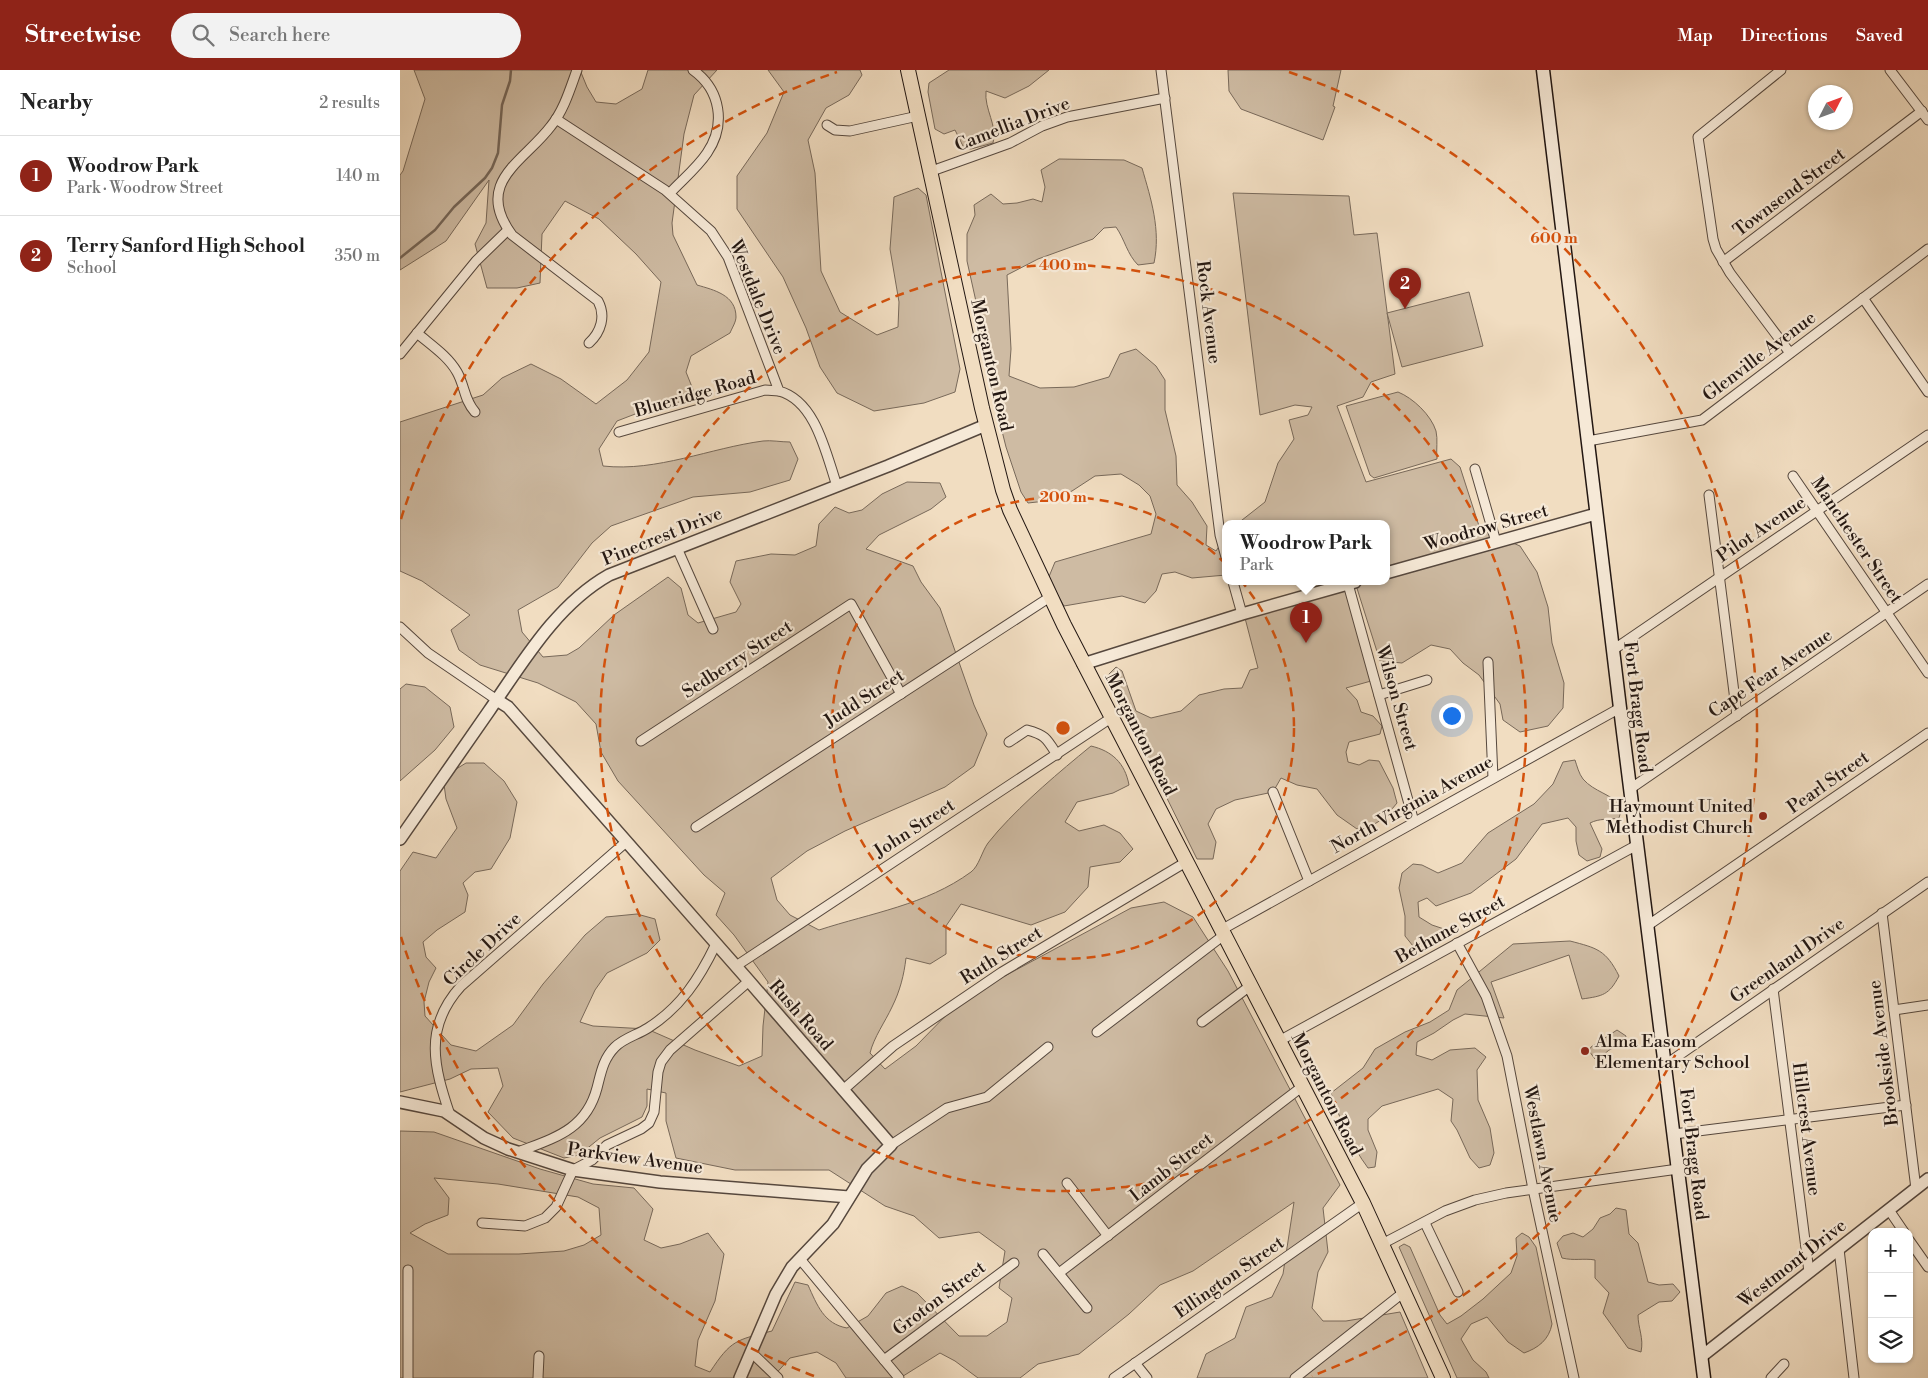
<!DOCTYPE html>
<html lang="en">
<head>
<meta charset="utf-8">
<style>
	body { margin:0; font-family:"Libre Bodoni",serif; background:#f2f2f2; color:#222 }
	.controls { position:absolute; right:15px; bottom:15px; display:grid; overflow:hidden; border-radius:10px; box-shadow:0 1px 4px #0004 }
	.controls button { width:45px; height:45px; display:grid; place-items:center; padding:0; border:0; border-bottom:1px solid #e0e0e0; background:#fff; color:#222; font:25px sans-serif }
	.compass { position:absolute; left:1408px; top:15px; width:45px; height:45px; border-radius:50%; background:#fff; box-shadow:0 1px 4px #0004; rotate:48deg }
	.you { position:absolute; left:1051px; top:645px; width:18px; height:18px; margin:-12px; border:4px solid #fff; border-radius:50%; background:#1a73e8; box-shadow:0 0 0 8px #1a73e833 }
	.badge { display:grid; place-items:center; width:32px; height:32px; border-radius:50%; background:#8f2418; color:#fff; font-size:16px; font-weight:700 }
	.pin { position:absolute; translate:-50% -41px; filter:drop-shadow(0 1px 2px #0008) }
	.pin::after { content:''; position:absolute; top:26px; width:18px; height:15px; background:inherit; clip-path:polygon(0 0,100% 0,50% 100%) }
	.popup { position:absolute; left:822px; top:450px; width:168px; height:65px; box-sizing:border-box; display:grid; place-content:center; border-radius:10px; background:#fff; filter:drop-shadow(0 1px 4px #0005); font-size:16px; white-space:nowrap; color:#767676 }
	.popup b { font-size:19px; color:#222 }
	.popup::after { content:''; position:absolute; left:50%; top:100%; margin-left:-10px; border:10px solid transparent; border-top-color:#fff }
	.list { margin:0; padding:0; list-style:none }
	h2 { display:flex; justify-content:space-between; align-items:center; height:65px; margin:0; padding:0 20px; font-size:21px }
	h2 small { font-size:16px; font-weight:400; color:#767676 }
	.list li { display:grid; grid-template-columns:32px 1fr auto; gap:15px; align-items:center; box-sizing:border-box; height:80px; padding:0 20px; border-top:1px solid #e0e0e0 }
	.list b { display:block; font-size:19px; white-space:nowrap }
	.list p { margin:0; font-size:16px; white-space:nowrap; color:#767676 }
	.list em { font-size:16px; font-style:normal; color:#767676 }
	.icon { flex:none; width:28px; height:28px; fill:none; stroke:currentColor; stroke-width:2; stroke-linecap:round; stroke-linejoin:round }
	.map { position:relative; flex:none; width:1528px; height:1308px; overflow:hidden }
	header { display:flex; align-items:center; gap:30px; box-sizing:border-box; height:70px; padding:0 25px; background:#8f2418; color:#fff }
	header strong { font-size:24px }
	nav { display:flex; gap:28px; margin-inline-start:auto; font-size:18px }
	.search { width:350px; height:45px; background:#f2f2f2; display:flex; align-items:center; gap:12px; box-sizing:border-box; padding:0 18px; border-radius:28px; color:#767676; font-size:19px }
	main { display:flex }
	aside { flex:1; background:#fff }
	.map>svg:first-child { display:block }
	.green { fill:#cebba3; stroke:#78695a; fill-rule:evenodd }
	.lines { fill:none; stroke-linecap:round; stroke-linejoin:round }
	.stream { stroke:#756658; stroke-width:2.5 }
	.minor-casing { stroke:#56483e; stroke-width:11 }
	.tertiary-casing { stroke:#56483e; stroke-width:14 }
	.secondary-casing { stroke:#231712; stroke-width:15 }
	.primary-casing { stroke:#231712; stroke-width:16 }
	.minor { stroke:#f6e9d7; stroke-width:9 }
	.tertiary { stroke:#f6e9d7; stroke-width:11 }
	.secondary { stroke:#f6e9d7; stroke-width:12 }
	.primary { stroke:#f1ddc1; stroke-width:14 }
	.ring { fill:none; stroke:#d4520d; stroke-width:2.5; stroke-dasharray:9 6 }
	.poi-dot { fill:#8f2418; stroke:#f6e9d7; stroke-width:2 }
	.labels { text-anchor:middle; stroke-width:4.5; stroke-linejoin:round; paint-order:stroke }
	.street-label { font-size:18px; fill:#231712; stroke:#f6e9d7 }
	.poi-label { font-size:18px; fill:#231712; stroke:#f6e9d7; text-anchor:end }
	.centre { fill:#d4520d; stroke:#f6e9d7; stroke-width:2.5 }
	.ring-label { font-size:15px; text-anchor:middle; font-weight:bold; fill:#d4520d; stroke:#f6e9d7; stroke-width:4.5; stroke-linejoin:round; paint-order:stroke }
</style>
</head>
<body>
<header>
<strong>Streetwise</strong>
<div class="search"><svg class="icon" aria-label="search" viewBox="0 0 24 24"><circle cx="10" cy="10" r="6"/><path d="M15 15l6 6"/></svg>Search here</div>
<nav><a>Map</a><a>Directions</a><a>Saved</a></nav>
</header>
<main>
<aside>
<h2>Nearby<small>2 results</small></h2>
<ul class="list">
<li><span class="badge">1</span><div><b>Woodrow Park</b><p>Park · Woodrow Street</p></div><em>140 m</em></li>
<li><span class="badge">2</span><div><b>Terry Sanford High School</b><p>School</p></div><em>350 m</em></li>
</ul>
</aside>
<div class="map">
<svg width="1528" height="1308" viewBox="0 0 1528 1308">
	<rect width="100%" height="100%" fill="#f1ddc1"/>
	<filter id="stains"><feTurbulence type="fractalNoise" baseFrequency=".004" numOctaves="4"/><feColorMatrix values="0 0 0 0 .2 0 0 0 0 .09 0 0 0 0 .02 0 0 0 .5 -.17"/></filter>
	<radialGradient id="worn" r=".72"><stop offset=".6" stop-color="#630" stop-opacity="0"/><stop offset="1" stop-color="#630" stop-opacity=".3"/></radialGradient>
	<g class="green">
		<path d="M14 0H180L187 17 196 32 216 34 242 19 248 0H317L294 25 284 64 272 153 273 165 297 215C314 220 336 225 336 247 336 252 332 258 330 263L291 286 286 302 294 322 281 332 256 336 217 351 199 379 203 396C257 402 310 378 363 371 371 370 381 372 390 372L398 389 390 410 350 422 293 427 211 456 192 473 158 517 118 540 122 562 143 587 167 585 179 578 214 545 268 507 281 518 288 545 298 553 336 542 341 534 330 512 336 491 371 484 395 485 416 476 419 454 435 437 449 443 462 440 482 424 507 412 540 413 546 427 531 439 479 465 466 479 513 496 521 512 540 538 574 635 587 664 574 696 545 717 445 761 407 781 371 808 377 830 390 845 419 860C471 843 526 835 571 802 579 796 582 781 588 773 591 769 595 765 598 761 626 730 658 703 691 676 712 681 725 693 729 715L713 723 677 732 665 752 679 761 704 755 720 763 733 779 720 792 690 797 688 817 665 842 631 855 561 834 546 856V884L530 894 506 888C504 905 500 921 492 937 485 952 474 967 470 983L485 999 516 976 562 929 731 838 764 832 793 847 828 901 940 1115 923 1138 928 1182 918 1202 912 1238 923 1251H946L1000 1242 1028 1308H797L806 1284 835 1268 846 1237 872 1227 883 1204 894 1132 793 1201 760 1215 729 1244 679 1284 638 1294 620 1308H578L555 1291 540 1283 500 1308H446L436 1293 417 1282 390 1288 372 1308H0V1061L34 1062 140 1099 193 1114 234 1118 253 1139 244 1170 261 1178 280 1174 308 1163 324 1184 315 1231 298 1270 295 1296 310 1302C331 1270 336 1270 372 1261L395 1212 408 1215C417 1235 424 1254 447 1258L468 1246 486 1223 502 1216 517 1223 559 1266H587L607 1252 612 1228 599 1218 605 1181 579 1162 539 1168 514 1146 485 1136 429 1100H335L276 1088 266 1051V1023L247 1019V1036L242 1047 200 1068 179 1085 164 1088 113 1068 88 1042 103 1016 98 998 71 999 50 1009 0 1022V801L13 782 36 788 57 758 46 729 43 707 66 693H84L104 711 117 732 110 768 91 799 75 802 63 813 68 825 65 842 37 860 23 872 26 887 36 898 29 912 24 932 25 946 51 975 76 981 113 955 143 914 185 865 206 847 237 844 255 849 260 870 247 883 207 903 195 920 180 952 193 956 247 959 295 980 339 996 362 986 363 956 368 912 334 865 316 845 325 823 304 805 218 711 201 682 196 654 176 632 138 613 80 595 59 580 51 560 70 545 22 511 0 501V352L83 325 102 308 131 294 161 309 196 334 227 310 249 282 261 212 236 184 199 149 165 131 142 164 140 213 117 218H87L75 174 86 153 89 110 46 171 0 200V105L3 101 25 29ZM34 1108 98 1114 178 1127 199 1138 201 1165 184 1175 164 1181 119 1184H48L10 1163 25 1154 48 1145 49 1128Z"/>
		<path d="M368 0H460L462 5 449 25 426 38 408 70 415 103 421 201 440 242 477 265 498 257 499 232 490 179 494 127 518 118 526 125 560 299 555 322 524 333 474 341 437 323 420 297 406 258 383 207 337 139V106L367 63 384 22Z"/>
		<path d="M549 0H649L629 16 605 28 586 21C584 39 598 56 593 73L571 79 564 78 555 60 544 64 535 59 528 22 529 13Z"/>
		<path d="M828 0H941L933 36 935 37 923 70 841 39 829 21Z"/>
		<path d="M659 89 724 90 742 98C751 129 761 160 754 193L738 195C727 184 725 170 716 157L704 158 693 169 638 189 607 205 611 279 609 306 640 318 674 317 709 307 720 284 736 279 756 296 765 310V340L776 386 777 415 792 432 807 456 806 475 816 481 826 466V505L792 508 775 502 762 504 756 521 745 533 722 526 664 536 648 509 655 492 751 464 756 444 750 426 739 415 721 404 695 406 672 421 646 431 628 433 621 422 606 377 588 305 581 254 567 191V164L575 145 574 135 591 124 603 134 617 133 633 129 642 132 645 117 641 100Z"/>
		<path d="M833 123 949 126 954 165 977 163 995 304 971 312 963 327 937 336 966 412 1051 389 1060 397 1080 459 1120 476 1137 502 1148 537 1152 573 1164 613 1163 638 1148 656 1120 662 1103 650 1100 634 1079 605 1063 593 1050 579 1031 575 1002 593 980 591 955 512H986V454H837L865 432 878 393 894 369 889 350 908 345 912 337 895 335 860 345Z"/>
		<path d="M1069 222 1083 276 1002 297 987 243Z"/>
		<path d="M998 322C1013 328 1031 345 1036 361 1038 369 1036 380 1037 389L974 408 970 405 946 336Z"/>
		<path d="M945 519 971 611 946 618 957 630 961 642 973 646 982 656 980 664 949 672 946 682 948 692 959 695 969 690 979 691 993 718 997 733C984 749 977 756 957 759L937 745 917 719 897 715 881 708 873 722 835 730 816 739 808 754 816 772 813 789H797L716 625 709 604 716 597 722 601 736 641 751 648 781 641 799 625 824 619 842 618 850 600 858 598 845 548Z"/>
		<path d="M6 614 25 617 50 637 54 657 35 680 0 711V619Z"/>
		<path d="M1175 690C1177 696 1179 704 1183 709 1194 722 1212 724 1222 737L1219 748C1208 750 1200 748 1190 753L1202 779 1200 787 1187 791 1179 785 1176 771V757L1168 748 1142 754 1116 789 1071 823 1036 836 1027 828 1018 832 1019 847 1032 855 1044 859V870L1032 877 1017 881 1005 866V846L999 818 1002 803 1013 794 1022 795 1038 803 1062 793 1088 763 1134 734 1153 714 1163 692Z"/>
		<path d="M1170 871C1197 878 1206 880 1219 906 1209 925 1203 926 1182 929L1169 885 1091 912 1104 948 1065 944 1053 950 1034 963 1017 972 1016 985 1032 990 1050 980 1075 978 1086 987 1077 1000 1078 1030 1090 1058 1094 1083 1090 1095 1079 1098 1070 1088 1057 1060 1051 1051 1053 1029 1038 1019 982 1036 968 1049V1060L977 1082 975 1097 968 1098C951 1075 940 1050 931 1023L963 998 975 979 1005 962 1030 952 1049 940 1057 920 1113 874Z"/>
		<path d="M1217 960 1226 966 1223 976C1207 978 1209 981 1198 990L1195 989 1189 981 1191 977Z"/>
		<path d="M1216 1138 1226 1140 1229 1164 1238 1173 1248 1212 1259 1215 1273 1214 1280 1222 1272 1231 1259 1232 1238 1245C1238 1258 1244 1268 1241 1282L1228 1278 1203 1243 1209 1223 1195 1208V1190C1184 1188 1174 1191 1162 1188L1157 1173 1163 1166 1173 1163 1183 1167 1193 1159 1200 1148 1210 1144Z"/>
		<path d="M1122 1163 1129 1167 1136 1177 1152 1254C1149 1270 1138 1278 1124 1283L1108 1272 1087 1247 1071 1254 1061 1269 1073 1290 1086 1302 1089 1308H1057L999 1177 1004 1174 1010 1177 1040 1245 1047 1254 1061 1246 1083 1229 1111 1203 1117 1186 1116 1168Z"/>
	</g>
	<g class="lines">
		<path class="stream" d="M0 188 35 160 54 137 85 108 92 98 98 83 102 35 110 11 111 0"/>
		<defs>
			<g id="minor">
				<path d="M177 0C170 19 164 40 151 56 124 92 73 112 112 165L198 231C206 246 201 262 189 273"/>
				<path d="M761 0 820 465 826 487"/>
				<path d="M1381 0 1298 67 1313 169 1316 179 1330 203 1390 283"/>
				<path d="M1490 0 1528 50"/>
				<path d="M156 49 265 120 311 161 328 187 379 321C416 331 426 384 437 416"/>
				<path d="M427 55 435 60 450 61 518 46"/>
				<path d="M529 102 585 82 610 73 642 56 667 47 765 28"/>
				<path d="M270 123C282 110 297 98 307 83 326 55 321 20 293 0"/>
				<path d="M1323 192 1522 41"/>
				<path d="M1463 228 1528 322"/>
				<path d="M17 263C31 275 48 286 57 302 65 316 64 330 75 342"/>
				<path d="M0 284 76 191 108 160"/>
				<path d="M219 362 365 320 379 321"/>
				<path d="M1188 371 1302 350 1528 179"/>
				<path d="M1075 399 1096 472"/>
				<path d="M1393 406 1528 603"/>
				<path d="M1309 425 1337 646"/>
				<path d="M277 478 313 559"/>
				<path d="M833 512 842 544"/>
				<path d="M948 514 1014 752"/>
				<path d="M0 557 28 583 97 630"/>
				<path d="M1213 580 1528 365"/>
				<path d="M1088 592 1093 708"/>
				<path d="M979 625 1027 610"/>
				<path d="M241 671 451 534 501 624"/>
				<path d="M609 672 627 660C646 665 647 669 657 685"/>
				<path d="M1230 719 1528 514"/>
				<path d="M873 722 909 811"/>
				<path d="M296 757 650 527"/>
				<path d="M1482 843 1516 1119"/>
				<path d="M1247 856 1528 663"/>
				<path d="M821 860 1220 638"/>
				<path d="M1057 873 1086 926 1107 986 1133 1119 1174 1308"/>
				<path d="M336 896 711 648"/>
				<path d="M1373 919 1409 1202"/>
				<path d="M1494 940 1528 935"/>
				<path d="M802 952 850 916"/>
				<path d="M697 962 824 865"/>
				<path d="M879 971 1237 775"/>
				<path d="M1265 995 1528 812"/>
				<path d="M443 1020 493 976 602 902 786 792"/>
				<path d="M50 1045C34 997 23 958 61 916L226 772"/>
				<path d="M1274 1064 1506 1035"/>
				<path d="M491 1075 547 1038 587 1027 648 977"/>
				<path d="M118 1082C154 1068 186 1060 197 1018 201 1003 203 989 215 977 224 968 237 965 248 958 281 937 299 909 316 874"/>
				<path d="M667 1113 708 1166"/>
				<path d="M1489 1140 1504 1162"/>
				<path d="M82 1153 125 1156 145 1148 156 1137 173 1100 192 1090 207 1075 241 1059 249 1053 254 1042 258 1002 261 992 270 980 349 911"/>
				<path d="M1025 1153 1058 1222"/>
				<path d="M1509 1170 1528 1197"/>
				<path d="M982 1174 1045 1141 1075 1130 1106 1123 1278 1099"/>
				<path d="M1439 1179 1454 1308"/>
				<path d="M643 1184 687 1238"/>
				<path d="M400 1189 499 1308"/>
				<path d="M8 1200V1308"/>
				<path d="M659 1203 903 1016"/>
				<path d="M351 1282 378 1308"/>
				<path d="M484 1290 614 1193"/>
				<path d="M735 1293 747 1308"/>
				<path d="M138 1308 139 1286"/>
				<path d="M714 1308 963 1133"/>
				<path d="M895 1308 1004 1222"/>
				<path d="M1371 1308 1384 1294"/>
			</g>
			<g id="tertiary">
				<path d="M986 503 1196 444"/>
				<path d="M683 594 842 544 955 512"/>
				<path d="M97 630 108 637 349 911 491 1075 467 1099 433 1154 392 1197 376 1224 340 1308"/>
				<path d="M0 769C30 726 59 684 89 641 123 592 156 535 209 505L488 396 586 355"/>
				<path d="M0 1032 44 1041 84 1068 108 1079 173 1100 260 1112 449 1127"/>
				<path d="M1302 1286 1528 1109"/>
			</g>
			<path id="secondary" d="M1143 0 1220 638 1304 1308"/>
			<path id="primary" d="M508 0 582 338 603 420 610 440 664 555 963 1133 1043 1308"/>
		</defs>
		<use href="#minor" class="minor-casing"/>
		<use href="#tertiary" class="tertiary-casing"/>
		<use href="#secondary" class="secondary-casing"/>
		<use href="#primary" class="primary-casing"/>
		<use href="#minor" class="minor"/>
		<use href="#tertiary" class="tertiary"/>
		<use href="#secondary" class="secondary"/>
		<use href="#primary" class="primary"/>
	</g>
	<g class="ring">
		<circle cx="663" cy="658" r="231"/>
		<circle cx="663" cy="658" r="463"/>
		<path d="M414 1306A694 694 0 0 1 1 867M1 449A694 694 0 0 1 437 2M889 2A694 694 0 0 1 912 1306"/>
	</g>
	<g class="poi-dot">
		<circle cx="1363" cy="746" r="5"/>
		<circle cx="1185" cy="981" r="5"/>
	</g>
	<g class="labels">
		<g class="street-label">
			<text transform="translate(612 54) rotate(-21)" y="6">Camellia Drive</text>
			<text transform="translate(1389 122) rotate(-37)" y="6">Townsend Street</text>
			<text transform="translate(358 227) rotate(68)" y="6">Westdale Drive</text>
			<text transform="translate(809 242) rotate(83)" y="6">Rock Avenue</text>
			<text transform="translate(1359 286) rotate(-37)" y="6">Glenville Avenue</text>
			<text transform="translate(592 295) rotate(77)" y="6">Morganton Road</text>
			<text transform="translate(295 324) rotate(-16)" y="6">Blueridge Road</text>
			<text transform="translate(1086 457) rotate(-16)" y="6">Woodrow Street</text>
			<text transform="translate(1361 459) rotate(-34)" y="6">Pilot Avenue</text>
			<text transform="translate(262 466) rotate(-22)" y="6">Pinecrest Drive</text>
			<text transform="translate(1457 470) rotate(56)" y="6">Manchester Street</text>
			<text transform="translate(337 589) rotate(-33)" y="6">Sedberry Street</text>
			<text transform="translate(1370 603) rotate(-34)" y="6">Cape Fear Avenue</text>
			<text transform="translate(464 628) rotate(-33)" y="6">Judd Street</text>
			<text transform="translate(997 628) rotate(74)" y="6">Wilson Street</text>
			<text transform="translate(1238 637) rotate(83)" y="6">Fort Bragg Road</text>
			<text transform="translate(741 664) rotate(63)" y="6">Morganton Road</text>
			<text transform="translate(1428 712) rotate(-35)" y="6">Pearl Street</text>
			<text transform="translate(1012 734) rotate(-29)" y="6">North Virginia Avenue</text>
			<text transform="translate(514 758) rotate(-33)" y="6">John Street</text>
			<text transform="translate(1050 859) rotate(-29)" y="6">Bethune Street</text>
			<text transform="translate(82 879) rotate(-43)" y="6">Circle Drive</text>
			<text transform="translate(601 885) rotate(-32)" y="6">Ruth Street</text>
			<text transform="translate(1387 890) rotate(-35)" y="6">Greenland Drive</text>
			<text transform="translate(401 945) rotate(49)" y="6">Rush Road</text>
			<text transform="translate(1483 983) rotate(-97)" y="6">Brookside Avenue</text>
			<text transform="translate(927 1024) rotate(63)" y="6">Morganton Road</text>
			<text transform="translate(1407 1059) rotate(83)" y="6">Hillcrest Avenue</text>
			<text transform="translate(1143 1084) rotate(79)" y="6">Westlawn Avenue</text>
			<text transform="translate(1294 1084) rotate(83)" y="6">Fort Bragg Road</text>
			<text transform="translate(235 1088) rotate(8)" y="6">Parkview Avenue</text>
			<text transform="translate(771 1097) rotate(-38)" y="6">Lamb Street</text>
			<text transform="translate(1392 1193) rotate(-38)" y="6">Westmont Drive</text>
			<text transform="translate(829 1207) rotate(-35)" y="6">Ellington Street</text>
			<text transform="translate(539 1228) rotate(-37)" y="6">Groton Street</text>
		</g>
		<g class="poi-label">
			<text x="1353" y="742">Haymount United<tspan x="1353" dy="21">Methodist Church</tspan></text>
			<text x="1195" y="977" text-anchor="start">Alma Easom<tspan x="1195" dy="21">Elementary School</tspan></text>
		</g>
	</g>
	<circle cx="663" cy="658" r="8" class="centre"/>
	<g class="ring-label">
		<text x="1154" y="173">600 m</text>
		<text x="663" y="200">400 m</text>
		<text x="663" y="432">200 m</text>
	</g>
	<rect width="100%" height="100%" filter="url(#stains)"/>
	<rect width="100%" height="100%" fill="url(#worn)"/>
</svg>
<div class="controls">
<button>+</button>
<button>−</button>
<button><svg class="icon" aria-label="layers" viewBox="0 0 24 24"><path d="M12 4l9 5-9 5-9-5zM3 14l9 5 9-5"/></svg></button>
</div>
<svg class="compass" viewBox="-18 -18 36 36"><path d="M0-13l5 13h-10z" fill="#e53935"/><path d="M0 13l5-13h-10z" fill="#767676"/></svg>
<div class="you"></div>
<div class="pin badge" style="left:906px;top:573px">1</div>
<div class="popup"><b>Woodrow Park</b>Park</div>
<div class="pin badge" style="left:1005px;top:239px">2</div>
</div>
</main>
</body>
</html>
